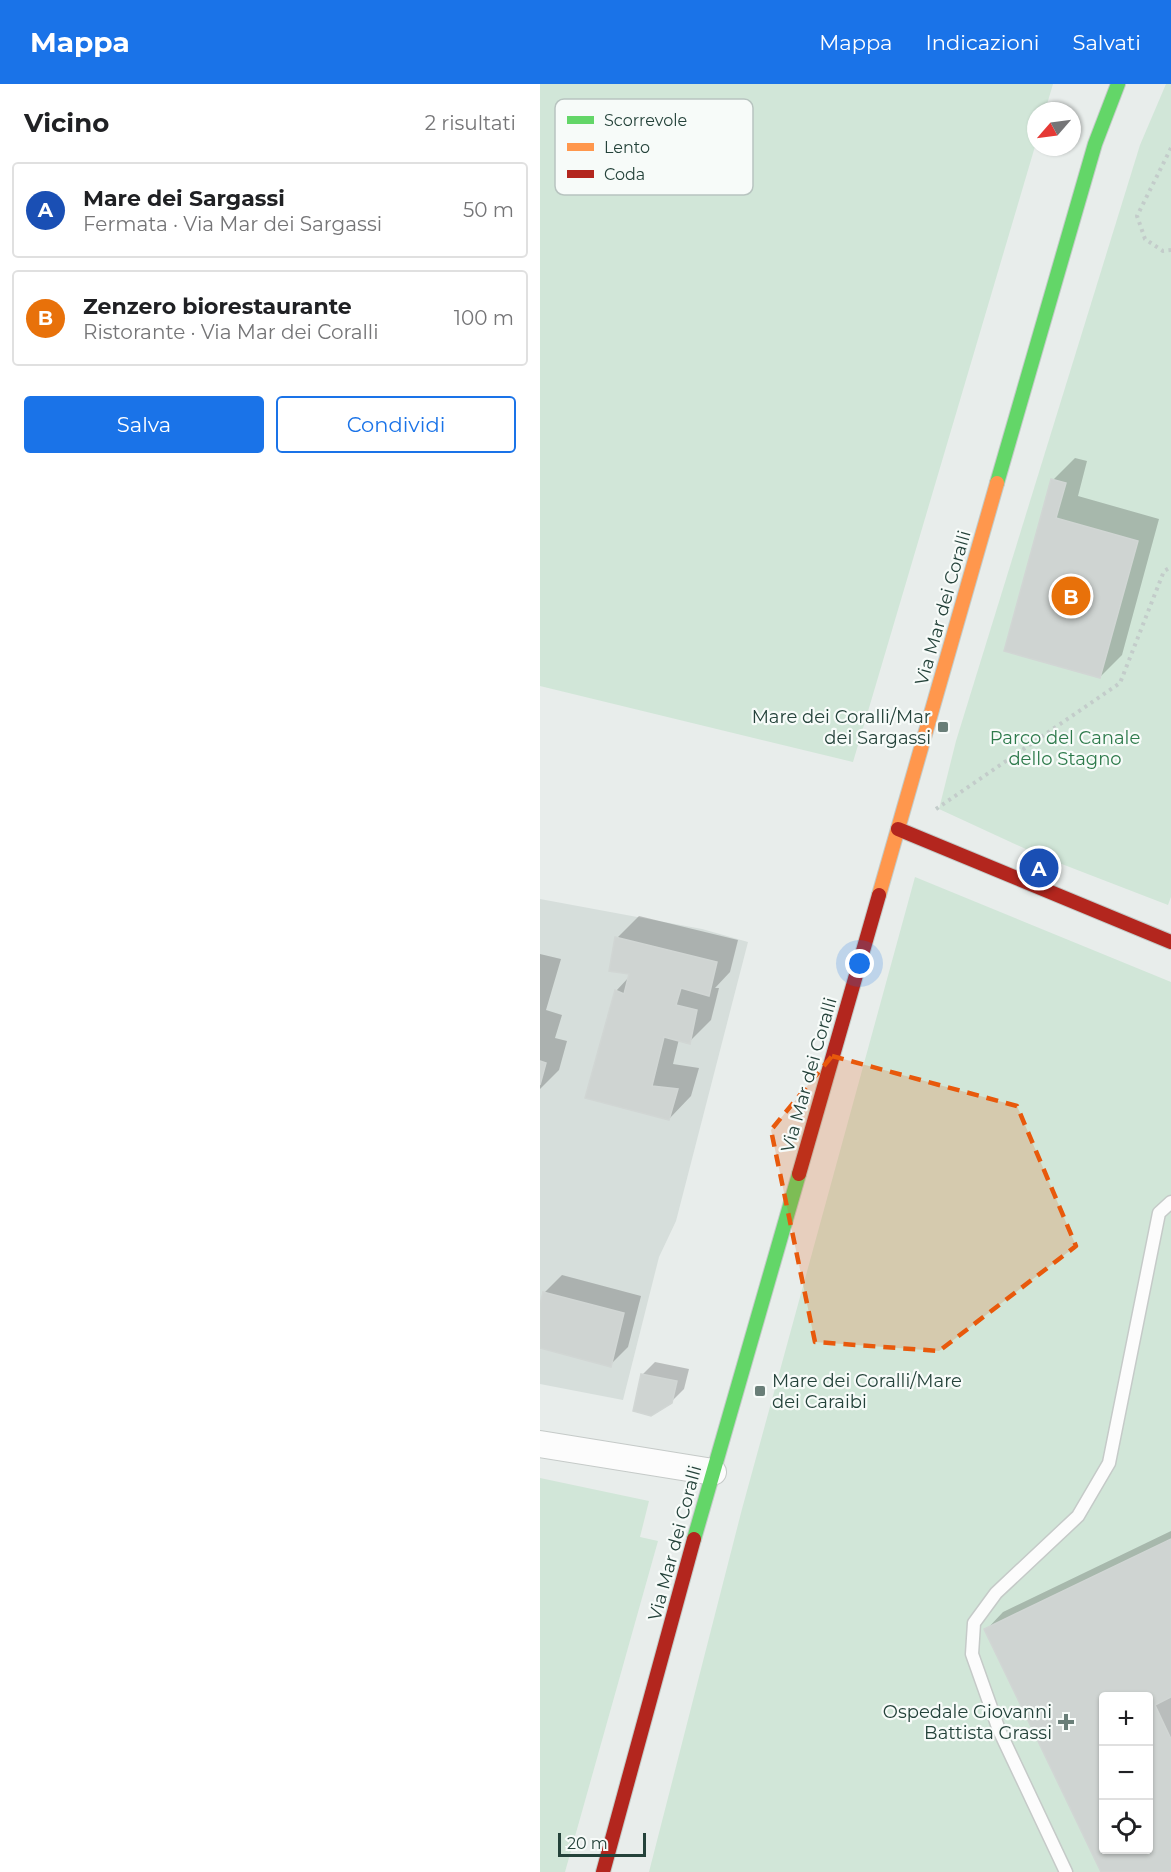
<!DOCTYPE html>
<html lang="it">
<head>
<meta charset="utf-8">
<style>
	body { margin:0; font-family:Montserrat,sans-serif; background:#f2f2f2; color:#202124 }
	.controls { position:absolute; right:18px; bottom:18px; display:grid; overflow:hidden; border-radius:6px; box-shadow:0 2px 4px #0004 }
	.controls button { width:54px; height:54px; display:grid; place-items:center; padding:0; border:0; border-bottom:2px solid #e0e0e0; background:#fff; color:#202124; font:30px sans-serif }
	.compass { position:absolute; left:487px; top:18px; width:54px; height:54px; border-radius:50%; background:#fff; box-shadow:0 2px 4px #0004; rotate:242deg }
	.scale { position:absolute; left:18px; bottom:15px; width:88px; box-sizing:border-box; padding-left:6px; border:3px solid #24423a; border-top:0; font-size:16px; line-height:21px; white-space:nowrap; color:#24423a; -webkit-text-stroke:4px #f7fbf9; paint-order:stroke }
	.you { position:absolute; left:320px; top:880px; width:21px; height:21px; margin:-15px; border:4px solid #fff; border-radius:50%; background:#1a73e8; box-shadow:0 0 0 9px #1a73e833 }
	.badge { display:grid; place-items:center; width:39px; height:39px; border-radius:50%; background:#1a73e8; color:#fff; font-size:20px; font-weight:700 }
	.pin { position:absolute; translate:-50% -50%; border:3px solid #fff; box-shadow:0 2px 6px #0006 }
	.list { margin:0; padding:0; list-style:none }
	h2 { display:flex; justify-content:space-between; align-items:center; height:78px; margin:0; padding:0 24px; font-size:26px }
	h2 small { font-size:20px; font-weight:400; color:#757577 }
	.list li { display:grid; grid-template-columns:39px 1fr auto; gap:18px; align-items:center; box-sizing:border-box; height:96px; margin:0 12px 12px; padding:0 12px; border:2px solid #e0e0e0; border-radius:6px }
	.list b { display:block; font-size:22px; white-space:nowrap }
	.list p { margin:0; font-size:20px; white-space:nowrap; color:#757577 }
	.list em { font-size:20px; font-style:normal; color:#757577 }
	.actions { display:flex; gap:12px; padding:18px 24px }
	.actions a { flex:1; padding:14px 0; border:2px solid #1a73e8; border-radius:6px; text-align:center; font-size:21px; color:#1a73e8 }
	.actions .main { background:#1a73e8; color:#fff }
	.icon { flex:none; width:33px; height:33px; fill:none; stroke:currentColor; stroke-width:2; stroke-linecap:round; stroke-linejoin:round }
	.map { position:relative; flex:none; width:631px; height:1788px; overflow:hidden }
	header { display:flex; align-items:center; gap:36px; box-sizing:border-box; height:84px; padding:0 30px; background:#1a73e8; color:#fff }
	header strong { font-size:28px }
	nav { display:flex; gap:33px; margin-inline-start:auto; font-size:21px }
	main { display:flex }
	aside { flex:1; background:#fff }
	.map>svg:first-child { display:block }
	.built { fill:#d6dedb }
	.green { fill:#d1e6d8 }
	.shadow { fill:#0003; fill-rule:evenodd }
	.building { fill:#cfd4d2; stroke:#d1d6d4; stroke-width:1.5; fill-rule:evenodd }
	.lines { fill:none; stroke-linecap:round; stroke-linejoin:round }
	.lane-casing { stroke:#c5cac8; stroke-width:15 }
	.street-casing { stroke:#c5cac8; stroke-width:28 }
	.fast-casing { stroke:#c3cbc8; stroke-width:16 }
	.slow-casing { stroke:#c3cbc8; stroke-width:16 }
	.jam-casing { stroke:#c3cbc8; stroke-width:16 }
	.path { stroke:#c3ccca; stroke-width:4; stroke-dasharray:3 4.5; stroke-linecap:butt }
	.lane { stroke:#fcfcfc; stroke-width:12 }
	.street { stroke:#fcfcfc; stroke-width:26 }
	.fast { stroke:#63d668; stroke-width:14 }
	.slow { stroke:#ff974d; stroke-width:14 }
	.jam { stroke:#b3261e; stroke-width:14 }
	.marked { fill:#e8590c; fill-opacity:0.2; stroke:#e8590c; stroke-width:4.5; stroke-dasharray:12 8; stroke-linejoin:round }
	.poi-dot { fill:#697e78; stroke:#f7fbf9; stroke-width:2 }
	.labels { text-anchor:middle; stroke-width:4.5; stroke-linejoin:round; paint-order:stroke }
	.street-label { font-size:18px; fill:#24423a; stroke:#f7fbf9 }
	.poi-label { font-size:18px; fill:#24423a; stroke:#f7fbf9; text-anchor:end }
	.park-label { font-size:18px; fill:#2d7a4b; stroke:#f7fbf9 }
	.key { fill:#f7fbf9; stroke:#b8c4c0; stroke-width:1.5 }
	.key-label { font-size:16px; fill:#24423a }
</style>
</head>
<body>
<header>
<strong>Mappa</strong>
<nav><a>Mappa</a><a>Indicazioni</a><a>Salvati</a></nav>
</header>
<main>
<aside>
<h2>Vicino<small>2 risultati</small></h2>
<ul class="list">
<li><span class="badge" style="background:#1a4fb4">A</span><div><b>Mare dei Sargassi</b><p>Fermata · Via Mar dei Sargassi</p></div><em>50 m</em></li>
<li><span class="badge" style="background:#e8710a">B</span><div><b>Zenzero biorestaurante</b><p>Ristorante · Via Mar dei Coralli</p></div><em>100 m</em></li>
</ul>
<div class="actions"><a class="main">Salva</a><a>Condividi</a></div>
</aside>
<div class="map">
<svg width="631" height="1788" viewBox="0 0 631 1788">
	<rect width="100%" height="100%" fill="#e8edeb"/>
	<path class="built" d="M0 815 162 845 208 858 136 1137 119 1173 83 1316 0 1300Z"/>
	<g class="green">
		<path d="M0 0H513L505 27H496V59L313 678 0 602Z"/>
		<path d="M626 0H631V813L628 821 501 772 399 725 416 657 600 61Z"/>
		<path d="M375 793 631 898V1466L460 1549 572 1788H109L202 1425Z"/>
		<path d="M0 1394 109 1417 100 1453 118 1457 25 1788H0Z"/>
	</g>
	<g class="shadow">
		<path d="M535 374 547 377 538 412 619 435 582 571 560 593 465 566 513 396Z"/>
		<path d="M99 832 198 856 190 888 175 904H179L171 936 149 958 139 955 133 980 159 984 151 1012 129 1035 47 1013 76 907 90 892 77 854Z"/>
		<path d="M0 870 21 875 6 926 22 931 15 954 27 957 19 986 0 1005Z"/>
		<path d="M22 1191 101 1212 88 1263 70 1281 0 1262V1227L4 1209Z"/>
		<path d="M115 1278 149 1285 144 1305 131 1318 102 1291Z"/>
		<path d="M631 1447V1788H562L446 1546 463 1528ZM564 1612H608V1766H564Z"/>
	</g>
	<g class="building">
		<path d="M511 395 526 399 516 434 598 457 560 594 464 567Z"/>
		<path d="M75 853 177 878 169 912 141 904 136 921 157 926 150 960 124 953 112 1002 138 1005 129 1036 45 1014 75 906 84 910 89 890 69 887Z"/>
		<path d="M0 977 6 979 0 1001Z"/>
		<path d="M3 1208 84 1229 71 1283 0 1264V1220Z"/>
		<path d="M101 1290 137 1297 132 1319 111 1332 93 1327Z"/>
		<path d="M631 1455V1613L615 1621 631 1655V1788H561L444 1545ZM564 1612H608V1766H564Z"/>
	</g>
	<g class="lines">
		<defs>
			<path id="lane" d="M526 1788 459 1646 432 1570 434 1539 456 1509 538 1432 569 1379 619 1129 631 1118"/>
			<path id="street" d="M0 1360 173 1388"/>
			<g id="fast">
				<path d="M457 399 555 60 578 0"/>
				<path d="M154 1455 259 1090"/>
			</g>
			<path id="slow" d="M339 811 457 399"/>
			<g id="jam">
				<path d="M358 745 631 858"/>
				<path d="M259 1090 339 811"/>
				<path d="M63 1788 154 1455"/>
			</g>
		</defs>
		<use href="#lane" class="lane-casing"/>
		<use href="#street" class="street-casing"/>
		<use href="#fast" class="fast-casing"/>
		<use href="#slow" class="slow-casing"/>
		<use href="#jam" class="jam-casing"/>
		<g class="path">
			<path d="M631 64 597 132 605 155 623 167 631 166"/>
			<path d="M396 725 580 599 624 487 631 483"/>
		</g>
		<use href="#lane" class="lane"/>
		<use href="#street" class="street"/>
		<use href="#fast" class="fast"/>
		<use href="#slow" class="slow"/>
		<use href="#jam" class="jam"/>
	</g>
	<path class="marked" d="M292 972 477 1022 536 1162 399 1267 275 1258 231 1046Z"/>
	<g class="poi-dot">
		<rect x="397" y="637" width="12" height="12" rx="3"/>
		<rect x="214" y="1301" width="12" height="12" rx="3"/>
		<path d="M523 1629h6v6h6v6h-6v6h-6v-6h-6v-6h6z"/>
	</g>
	<g class="labels">
		<g class="street-label">
			<text transform="translate(403 524) rotate(-74)" y="6">Via Mar dei Coralli</text>
			<text transform="translate(269 991) rotate(-74)" y="6">Via Mar dei Coralli</text>
			<text transform="translate(135 1459) rotate(-75)" y="6">Via Mar dei Coralli</text>
		</g>
		<g class="poi-label">
			<text x="391" y="639">Mare dei Coralli/Mar<tspan x="391" dy="21">dei Sargassi</tspan></text>
			<text x="232" y="1303" text-anchor="start">Mare dei Coralli/Mare<tspan x="232" dy="21">dei Caraibi</tspan></text>
			<text x="512" y="1634">Ospedale Giovanni<tspan x="512" dy="21">Battista Grassi</tspan></text>
		</g>
		<g class="park-label">
			<text x="525" y="660">Parco del Canale<tspan x="525" dy="21">dello Stagno</tspan></text>
		</g>
	</g>
	<rect x="15" y="15" width="198" height="96" rx="9" class="key"/>
	<rect x="27" y="32" width="27" height="8" fill="#63d668"/>
	<rect x="27" y="59" width="27" height="8" fill="#ff974d"/>
	<rect x="27" y="86" width="27" height="8" fill="#b3261e"/>
	<g class="key-label">
		<text x="64" y="42">Scorrevole</text>
		<text x="64" y="69">Lento</text>
		<text x="64" y="96">Coda</text>
	</g>
</svg>
<div class="controls">
<button>+</button>
<button>−</button>
<button><svg class="icon" aria-label="locate" viewBox="0 0 24 24"><circle cx="12" cy="12" r="6"/><path d="M12 2v4M12 18v4M2 12h4M18 12h4"/></svg></button>
</div>
<svg class="compass" viewBox="-18 -18 36 36"><path d="M0-13l5 13h-10z" fill="#e53935"/><path d="M0 13l5-13h-10z" fill="#757577"/></svg>
<div class="scale">20 m</div>
<div class="you"></div>
<div class="pin badge" style="left:499px;top:784px;background:#1a4fb4">A</div>
<div class="pin badge" style="left:531px;top:512px;background:#e8710a">B</div>
</div>
</main>
</body>
</html>
